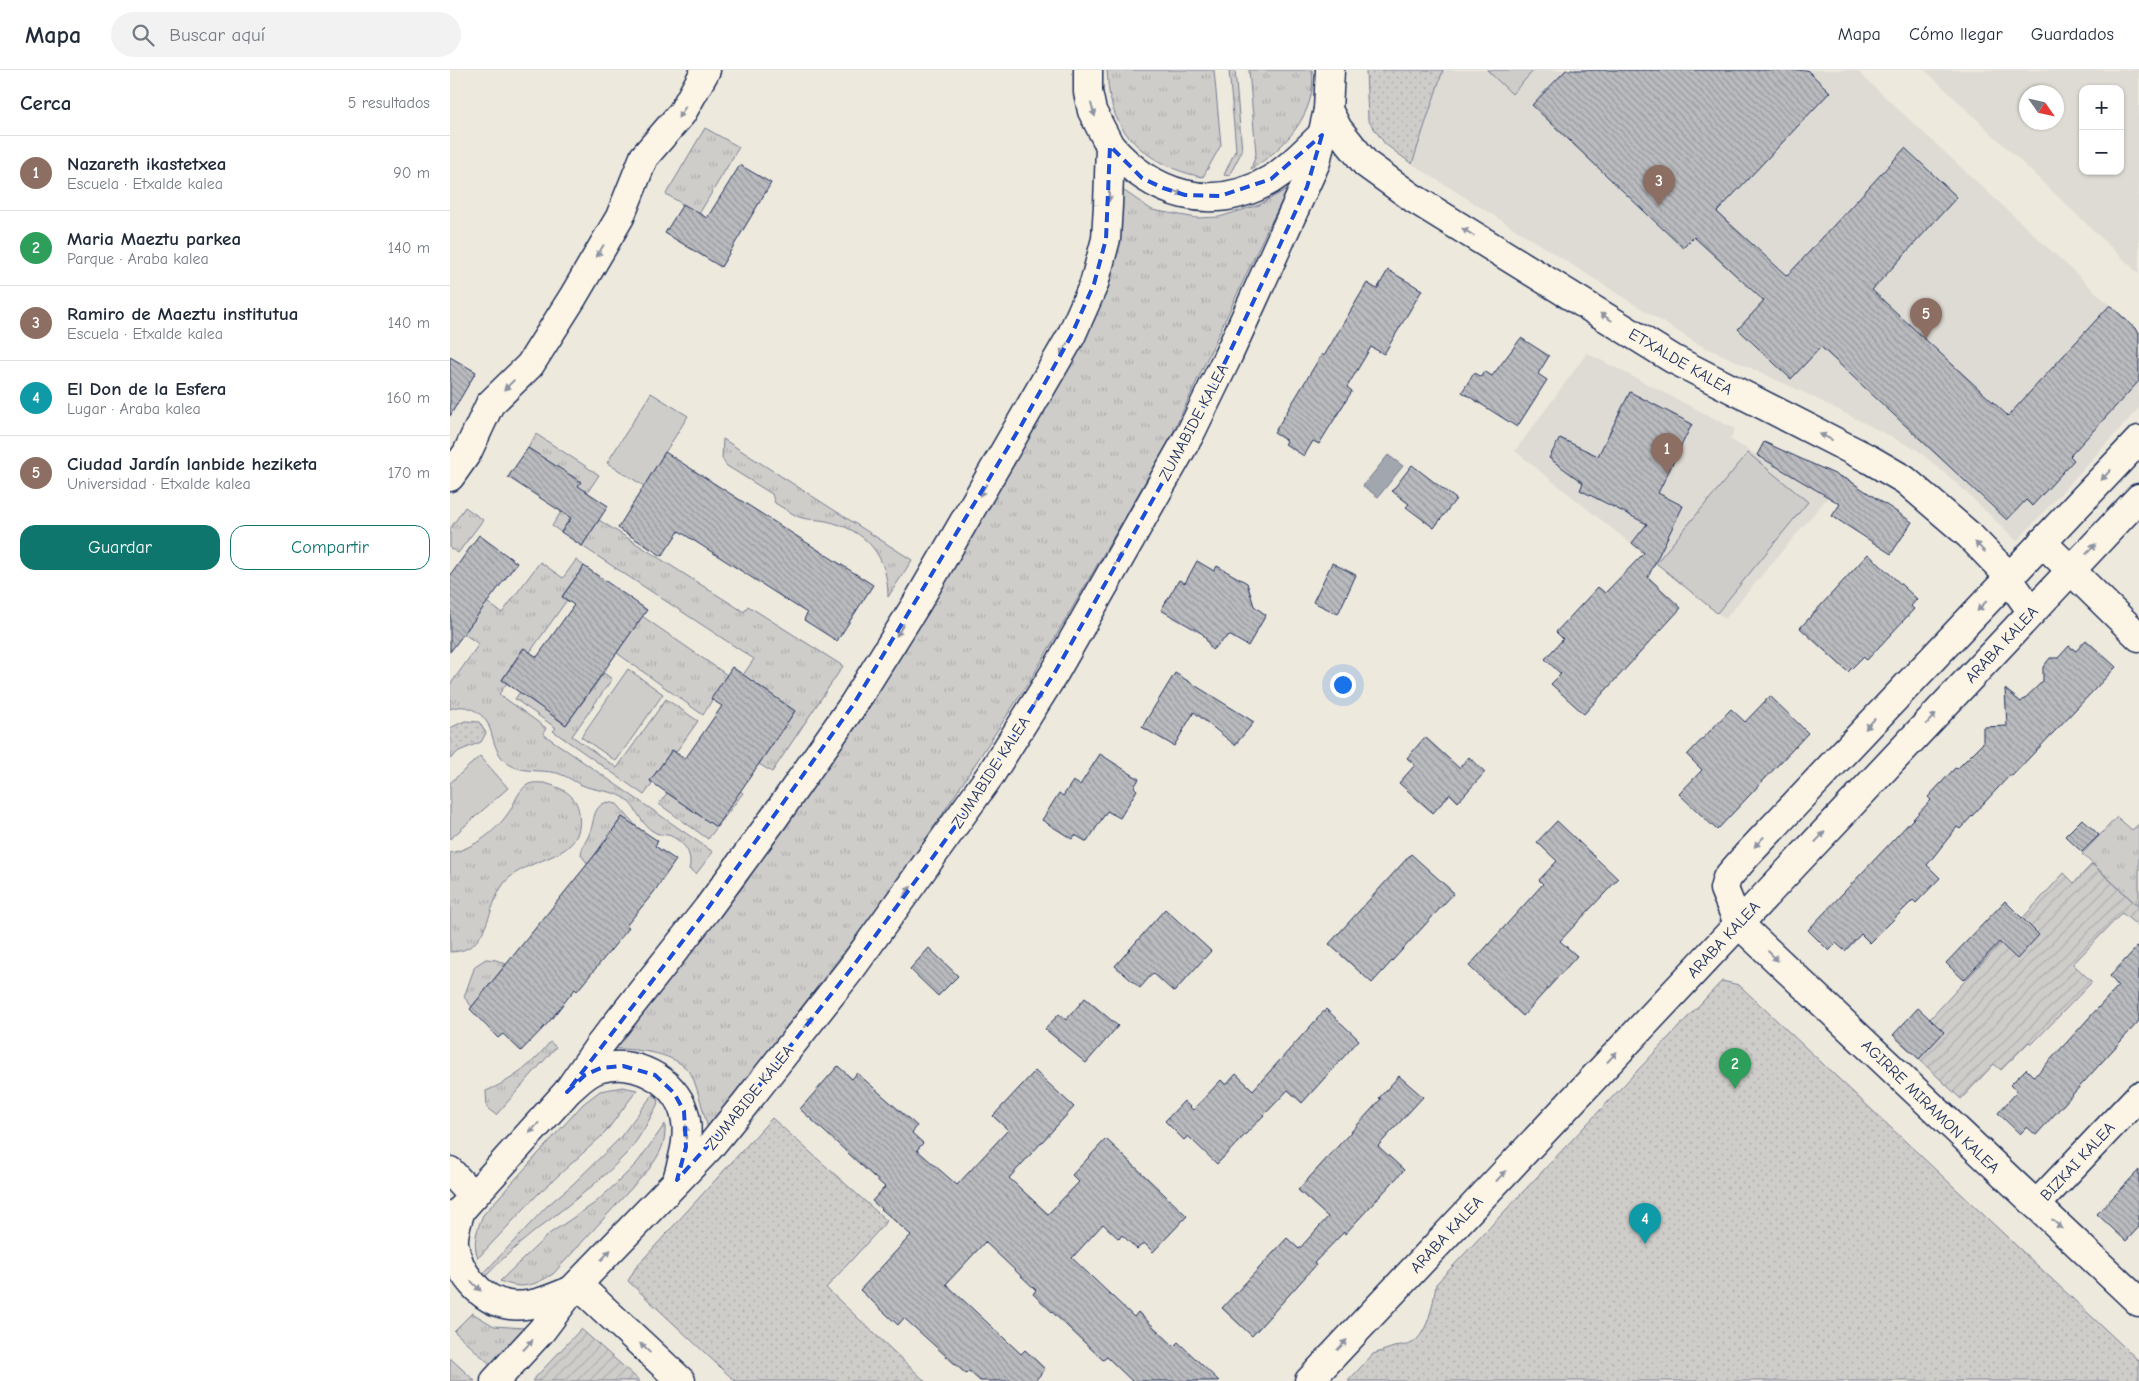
<!DOCTYPE html>
<html lang="es">
<head>
<meta charset="utf-8">
<style>
	body { margin:0; font-family:"Comic Neue",sans-serif; background:#f2f2f3; color:#1f2937 }
	.controls { position:absolute; right:15px; top:15px; display:grid; overflow:hidden; border-radius:10px; box-shadow:0 1px 4px #0004 }
	.controls button { width:45px; height:45px; display:grid; place-items:center; padding:0; border:0; border-bottom:1px solid #e0e1e3; background:#fff; color:#1f2937; font:25px sans-serif }
	.compass { position:absolute; left:1569px; top:15px; width:45px; height:45px; border-radius:50%; background:#fff; box-shadow:0 1px 4px #0004; rotate:124deg }
	.you { position:absolute; left:892px; top:614px; width:18px; height:18px; margin:-12px; border:4px solid #fff; border-radius:50%; background:#1a73e8; box-shadow:0 0 0 8px #1a73e833 }
	.badge { display:grid; place-items:center; width:32px; height:32px; border-radius:50%; background:#0f766e; color:#fff; font-size:16px; font-weight:700 }
	.pin { position:absolute; translate:-50% -41px; filter:drop-shadow(0 1px 2px #0008) }
	.pin::after { content:''; position:absolute; top:26px; width:18px; height:15px; background:inherit; clip-path:polygon(0 0,100% 0,50% 100%) }
	.list { margin:0; padding:0; list-style:none }
	h2 { display:flex; justify-content:space-between; align-items:center; height:65px; margin:0; padding:0 20px; font-size:21px }
	h2 small { font-size:16px; font-weight:400; color:#747a83 }
	.list li { display:grid; grid-template-columns:32px 1fr auto; gap:15px; align-items:center; box-sizing:border-box; height:75px; padding:0 20px; border-top:1px solid #e0e1e3 }
	.list b { display:block; font-size:19px; white-space:nowrap }
	.list p { margin:0; font-size:16px; white-space:nowrap; color:#747a83 }
	.list em { font-size:16px; font-style:normal; color:#747a83 }
	.actions { display:flex; gap:10px; padding:15px 20px }
	.actions a { flex:1; padding:11px 0; border:1px solid #0f766e; border-radius:15px; text-align:center; font-size:18px; color:#0f766e }
	.actions .main { background:#0f766e; color:#fff }
	.icon { flex:none; width:28px; height:28px; fill:none; stroke:currentColor; stroke-width:2; stroke-linecap:round; stroke-linejoin:round }
	.map { position:relative; flex:none; width:1689px; height:1311px; overflow:hidden }
	header { display:flex; align-items:center; gap:30px; box-sizing:border-box; height:70px; padding:0 25px; background:#fff; border-bottom:1px solid #e0e1e3 }
	header strong { font-size:24px }
	nav { display:flex; gap:28px; margin-inline-start:auto; font-size:18px }
	.search { width:350px; height:45px; background:#f2f2f3; display:flex; align-items:center; gap:12px; box-sizing:border-box; padding:0 18px; border-radius:28px; color:#747a83; font-size:19px }
	main { display:flex }
	aside { flex:1; background:#fff }
	.map>svg:first-child { display:block }
	.built { fill:#dedbd4; fill-rule:evenodd }
	.grass { fill:url(#grass-tufts); stroke:#757e94 }
	.park { fill:url(#park-dots); stroke:#757e94 }
	.garden { fill:url(#garden-furrows); stroke:#757e94 }
	.pitch { fill:#cfcdca; stroke:#757e94 }
	.water { fill:#a2a7af; stroke:#6c778f }
	.building { fill:url(#building-back-hatch); stroke:#1b2f5e }
	.lines { fill:none; stroke-linecap:round; stroke-linejoin:round }
	.minor-casing { stroke:#1b2f5e; stroke-width:31 }
	.major-casing { stroke:#1b2f5e; stroke-width:31 }
	.minor { stroke:#fcf5e5; stroke-width:28 }
	.major { stroke:#fcf5e5; stroke-width:28 }
	.oneway { fill:#8c92a2 }
	.marked { fill:none; stroke:#1d4ed8; stroke-width:4; stroke-dasharray:10 6; stroke-linejoin:round }
	.labels { text-anchor:middle; stroke-width:5; stroke-linejoin:round; paint-order:stroke }
	.street-label { font-size:16px; fill:#1b2f5e; stroke:#fcf5e5 }
</style>
</head>
<body>
<header>
<strong>Mapa</strong>
<div class="search"><svg class="icon" aria-label="search" viewBox="0 0 24 24"><circle cx="10" cy="10" r="6"/><path d="M15 15l6 6"/></svg>Buscar aquí</div>
<nav><a>Mapa</a><a>Cómo llegar</a><a>Guardados</a></nav>
</header>
<main>
<aside>
<h2>Cerca<small>5 resultados</small></h2>
<ul class="list">
<li><span class="badge" style="background:#8d6e63">1</span><div><b>Nazareth ikastetxea</b><p>Escuela · Etxalde kalea</p></div><em>90 m</em></li>
<li><span class="badge" style="background:#2e9e5b">2</span><div><b>Maria Maeztu parkea</b><p>Parque · Araba kalea</p></div><em>140 m</em></li>
<li><span class="badge" style="background:#8d6e63">3</span><div><b>Ramiro de Maeztu institutua</b><p>Escuela · Etxalde kalea</p></div><em>140 m</em></li>
<li><span class="badge" style="background:#0f9aa8">4</span><div><b>El Don de la Esfera</b><p>Lugar · Araba kalea</p></div><em>160 m</em></li>
<li><span class="badge" style="background:#8d6e63">5</span><div><b>Ciudad Jardín lanbide heziketa</b><p>Universidad · Etxalde kalea</p></div><em>170 m</em></li>
</ul>
<div class="actions"><a class="main">Guardar</a><a>Compartir</a></div>
</aside>
<div class="map">
<svg width="1689" height="1311" viewBox="0 0 1689 1311">
	<defs>
		<pattern id="grass-tufts" width="24" height="20" patternUnits="userSpaceOnUse" patternTransform="scale(1.25)"><rect width="24" height="20" fill="#cfcdca"/><path d="M3 7l-1-3M5 7V3M7 7l1-3M15 17l-1-3M17 17v-4M19 17l1-3" fill="none" stroke="#b1b0b0"/></pattern>
		<pattern id="park-dots" width="8" height="8" patternUnits="userSpaceOnUse" patternTransform="scale(1.25)"><rect width="8" height="8" fill="#cfcdca"/><path d="M2 2h.1M6 6h.1" fill="none" stroke="#b1b0b0" stroke-width="1.8" stroke-linecap="round"/></pattern>
		<pattern id="garden-furrows" width="10" height="10" patternUnits="userSpaceOnUse" patternTransform="scale(1.25)"><rect width="10" height="10" fill="#cfcdca"/><path d="M-1 1l2-2M0 10L10 0M9 11l2-2" fill="none" stroke="#b1b0b0"/></pattern>
		<pattern id="building-back-hatch" width="6" height="6" patternUnits="userSpaceOnUse" patternTransform="scale(1.25)"><rect width="6" height="6" fill="#babbbe"/><path d="M-1 5l2 2M0 0l6 6M5-1l2 2" fill="none" stroke="#96989e"/></pattern>
	</defs>
	<rect width="100%" height="100%" fill="#eee9dd"/>
	<filter id="ink" filterUnits="userSpaceOnUse"><feTurbulence type="fractalNoise" baseFrequency=".02" numOctaves="2"/><feDisplacementMap in="SourceGraphic" scale="10" xChannelSelector="R" yChannelSelector="G"/><feConvolveMatrix kernelMatrix="1 2 1 2 8 2 1 2 1" color-interpolation-filters="sRGB"/></filter>
	<g filter="url(#ink)">
		<g class="built">
			<path d="M993 0H1406L1689 262V338L1567 471 1503 410 1467 380 1355 323 1246 273 962 94Z"/>
			<path d="M1475 0H1689V204L1583 103ZM1633 19H1670V101H1633ZM1606 22V52H1576V22Z"/>
			<path d="M1137 283 1285 359 1280 369 1378 427 1275 549 1065 381Z"/>
		</g>
		<g class="grass">
			<path d="M657 0H764L771 75 753 107C713 100 670 74 661 31 658 21 658 10 657 0Z"/>
			<path d="M779 0H785L792 81 779 106 774 105 786 79Z"/>
			<path d="M799 0H862C868 43 834 79 801 99L806 84Z"/>
			<path d="M255 58 289 77 249 144 216 124Z"/>
			<path d="M667 116 702 140 747 148 769 147 809 135 839 118 815 164 719 371 584 604 450 809 258 1059C255 1048 245 1007 239 1001 220 980 184 980 158 978L201 930 295 814 390 672 556 406Z"/>
			<path d="M86 364 149 405 111 462 102 456 130 412 78 378Z"/>
			<path d="M273 369 462 490 438 527C438 486 417 460 376 451 367 449 357 450 349 447 341 443 333 438 325 433L322 424 277 396 272 388Z"/>
			<path d="M15 437 33 450 8 483 0 478V459Z"/>
			<path d="M149 450 294 542 298 536 393 596 322 702 309 694 345 641 293 605 304 589 132 476Z"/>
			<path d="M126 490 134 496 112 526 117 530 80 582 73 578 52 610 57 613 49 624 96 658 93 664 263 782 246 804 239 799C243 784 235 773 221 766 216 764 210 765 206 763 188 755 187 731 167 724 157 721 147 720 137 717 127 714 119 707 110 704 92 698 70 705 55 691 37 674 48 652 22 639 15 636 7 636 0 639V615L29 574 14 564 29 543 0 521V506L52 543 90 492 113 508Z"/>
			<path d="M192 546 277 605 253 645 167 583Z"/>
			<path d="M154 603 162 609 122 666 167 698 216 629 248 651 226 682 222 680 200 711 203 713 194 725 103 661 106 658 65 629 70 622 116 655Z"/>
			<path d="M94 713C110 717 127 724 129 743 136 792 80 784 55 812 35 837 41 882 0 882V783C25 778 47 761 61 739 65 731 70 718 79 714 83 712 90 713 94 713Z"/>
			<path d="M290 721 293 723 258 769 209 734 217 723 265 756Z"/>
			<path d="M157 732 167 734 187 757 172 747 138 794 131 785C132 775 137 771 140 762 145 750 142 737 157 732Z"/>
			<path d="M1667 747 1682 760 1689 754V837L1632 784Z"/>
			<path d="M36 889 46 890 56 894 22 937 14 927 25 896Z"/>
			<path d="M100 972 106 977 46 1045 37 1038 36 1021C63 1010 82 995 100 972Z"/>
			<path d="M173 1017 187 1020 155 1063 88 1124 28 1188C22 1172 27 1160 33 1145L133 1034 150 1021Z"/>
			<path d="M203 1024 209 1031C200 1049 190 1068 177 1083 134 1130 78 1159 35 1207L33 1204 97 1136 122 1115 169 1069Z"/>
			<path d="M215 1054C216 1074 210 1084 199 1099L103 1204C83 1216 72 1220 50 1211L99 1164 145 1133 168 1112 187 1093Z"/>
			<path d="M22 1243 44 1256 75 1258 41 1295 4 1261Z"/>
			<path d="M0 1288 25 1311H0Z"/>
		</g>
		<g class="park">
			<path d="M916 0H993L962 94 935 74 918 50Z"/>
			<path d="M15 651 29 652 36 663 31 672 9 681 0 689V658Z"/>
			<path d="M1272 911 1289 915 1689 1291V1311H898L923 1284 950 1275C976 1280 984 1231 986 1214Z"/>
			<path d="M322 1048 437 1151 376 1218 475 1311H285L178 1211 186 1197Z"/>
		</g>
		<g class="garden">
			<path d="M1642 794 1689 837V857L1672 843 1623 894 1642 912 1582 974 1579 972 1551 1000 1544 994 1511 1029 1469 989 1493 962 1480 949 1614 803 1624 813Z"/>
			<path d="M131 1259 190 1311H82Z"/>
		</g>
		<g class="pitch">
			<path d="M1037 0H1084L1062 24Z"/>
			<path d="M201 323 238 346 194 416 157 393Z"/>
			<path d="M1298 383 1358 432 1267 543 1206 493Z"/>
			<path d="M178 599 213 624 166 691 131 667Z"/>
			<path d="M30 686 58 718 0 769V713Z"/>
		</g>
		<path class="water" d="M938 385 953 396 928 427 913 416Z"/>
		<g class="building">
			<path d="M1116 0H1357L1380 22 1267 142 1337 206 1455 78 1507 127 1422 220 1558 346 1660 235 1689 262V311L1620 386 1624 390 1582 436 1576 430 1557 450 1371 277 1341 309 1288 259 1314 231 1244 167 1233 178 1082 35Z"/>
			<path d="M290 95 321 113 271 197 215 163 233 134 257 148Z"/>
			<path d="M938 200 972 220 934 284 921 277 897 317 902 321 869 374 863 371 854 386 835 374 837 371 824 363 872 284 874 286 917 213 927 219Z"/>
			<path d="M1071 268 1099 286 1088 304 1097 310 1067 357 1012 322 1024 303 1031 307 1034 301 1042 306Z"/>
			<path d="M0 287 26 302 0 346Z"/>
			<path d="M1180 322 1242 354 1208 423 1233 436 1198 507 1231 538 1134 644 1101 614 1111 604 1095 589 1113 569 1106 562 1148 517 1155 523 1194 483 1182 473 1197 454 1130 420 1133 413 1099 388 1110 368 1148 386Z"/>
			<path d="M1314 372 1400 411 1462 452 1441 484 1382 446 1390 434 1307 385Z"/>
			<path d="M78 378 131 412 128 416 158 436 132 476 111 462 121 448 58 407Z"/>
			<path d="M215 382 423 515 387 571 354 550 357 543 229 461 212 486 168 458Z"/>
			<path d="M962 395 1006 429 984 458 956 437 959 434 942 421Z"/>
			<path d="M29 465 67 493 0 582V506Z"/>
			<path d="M1418 484 1467 529 1461 536 1464 539 1417 590 1413 587 1398 602 1350 558Z"/>
			<path d="M747 491 764 501 767 496 797 513 804 536 816 545 798 576 779 565 762 580 753 564 711 540 729 510 735 513Z"/>
			<path d="M882 493 906 505 888 544 863 532Z"/>
			<path d="M134 496 197 540 116 655 52 610 74 578 87 587 124 535 112 527Z"/>
			<path d="M1636 570 1666 597 1562 706 1560 705 1510 759 1507 757 1477 795 1490 808 1466 833 1463 830 1420 873 1411 864 1395 881 1386 873 1379 881 1358 860 1481 730 1478 727 1505 698 1507 699 1533 673V657L1557 656 1555 619 1571 632 1593 611V597L1600 588H1608L1619 576 1626 581Z"/>
			<path d="M282 597 345 641 266 757 200 711 222 680 235 689 272 636 261 629Z"/>
			<path d="M725 603 804 652 785 675 744 642 724 676 692 657Z"/>
			<path d="M1320 626 1358 663 1267 760 1229 724 1252 700 1237 685 1281 639 1295 652Z"/>
			<path d="M975 667 1009 698 1019 687 1035 702 1008 732 1000 724 983 743 949 713 965 695 957 688Z"/>
			<path d="M650 684 689 709 684 717 687 720 670 748 657 741 637 772 625 765 622 769 592 750 609 723 613 726 623 711 630 715Z"/>
			<path d="M172 747 208 771 205 776 226 790 204 822 176 856 179 858 127 921 125 919 98 953 71 981 53 964 48 968 20 939 148 781Z"/>
			<path d="M1632 749 1649 765 1632 782 1615 766Z"/>
			<path d="M1107 751 1168 809 1110 871 1127 886 1073 946 1019 896 1093 814 1089 810 1107 791 1087 772Z"/>
			<path d="M961 784 1004 823 922 913 879 874Z"/>
			<path d="M1555 831 1589 865 1567 889 1549 872 1514 910 1496 893Z"/>
			<path d="M715 839 761 881 724 922 703 903 690 918 665 896Z"/>
			<path d="M1689 875V951L1586 1065 1577 1057 1570 1064 1548 1043 1567 1022 1560 1015 1576 999 1583 1006 1587 1004 1618 971 1668 916 1660 906Z"/>
			<path d="M479 878 508 906 488 926 460 899Z"/>
			<path d="M635 928 668 956 636 993 595 959 609 944 616 950Z"/>
			<path d="M1468 938 1494 962 1469 989 1443 965Z"/>
			<path d="M876 939 909 970 852 1033 838 1020 767 1094 738 1066 734 1070 715 1051 734 1031 743 1040 771 1010 776 1015 786 1004 803 1020Z"/>
			<path d="M388 996 402 1009 407 1003 467 1056 462 1063 473 1073 467 1080 507 1115 558 1060 543 1046 585 1001 624 1037 559 1108 598 1144 629 1112 622 1105 656 1069 737 1146 703 1182 694 1173 687 1179 672 1165 669 1169 653 1154 622 1188 684 1247 688 1242 724 1276 728 1272 769 1311H682L657 1287 653 1290 583 1224 586 1220 535 1172 496 1214 571 1284 575 1280 595 1299 585 1311H530L519 1301 516 1304 454 1248 448 1255 410 1220 461 1165 422 1131 435 1117 350 1039Z"/>
			<path d="M949 1006 973 1027 928 1076 954 1100 895 1164 894 1162 864 1193 866 1195 802 1266 772 1238 837 1168 849 1179 878 1147 848 1120 931 1029 929 1028Z"/>
			<path d="M1689 1100V1157L1676 1171 1647 1144Z"/>
		</g>
		<g class="lines">
			<defs>
				<g id="minor">
					<path d="M878 40 888 59 916 94 963 128 1223 289 1419 389 1455 410 1519 465 1551 498 1582 542"/>
					<path d="M660 76C703 125 761 144 820 110 840 98 856 80 872 65"/>
					<path d="M1689 370 1297 785 1277 808 1274 819 1288 853 1689 1232"/>
					<path d="M0 407 17 383 40 334 80 295 123 227 170 147 194 87 232 43 256 0"/>
					<path d="M1592 472 1689 567"/>
					<path d="M120 1019C129 1011 138 1001 151 998 184 989 224 1009 234 1042 241 1065 233 1088 227 1110"/>
					<path d="M0 1101 23 1126"/>
					<path d="M1586 1135 1689 1026"/>
					<path d="M11 1140C8 1150 3 1162 4 1173 7 1202 31 1231 59 1235 81 1238 103 1228 122 1220"/>
					<path d="M128 1215 231 1311"/>
					<path d="M859 1311 1689 428"/>
				</g>
				<g id="major">
					<path d="M0 1148 11 1140 117 1022 149 976 258 838 324 748 403 635 467 533 621 266 644 214 656 169 658 135 660 76 642 41 638 22V0"/>
					<path d="M45 1311 92 1260 122 1220 259 1078 294 1035 401 899 541 704 605 602 740 364 777 288 866 92 878 40 880 0"/>
				</g>
			</defs>
			<use href="#minor" class="minor-casing"/>
			<use href="#major" class="major-casing"/>
			<use href="#minor" class="minor"/>
			<use href="#major" class="major"/>
		</g>
		<defs><path id="oneway-solid" d="M-6-.8H1V-3.2L6.5 0L1 3.2V.8H-6Z" transform="scale(1.25)"/></defs>
		<g class="oneway">
			<use href="#oneway-solid" transform="translate(643 40) rotate(73)"/>
			<use href="#oneway-solid" transform="translate(232 42) rotate(124)"/>
			<use href="#oneway-solid" transform="translate(727 122) rotate(16)"/>
			<use href="#oneway-solid" transform="translate(659 125) rotate(91)"/>
			<use href="#oneway-solid" transform="translate(1018 162) rotate(-148)"/>
			<use href="#oneway-solid" transform="translate(150 181) rotate(121)"/>
			<use href="#oneway-solid" transform="translate(1156 247) rotate(-148)"/>
			<use href="#oneway-solid" transform="translate(614 279) rotate(119)"/>
			<use href="#oneway-solid" transform="translate(59 315) rotate(136)"/>
			<use href="#oneway-solid" transform="translate(1376 367) rotate(-154)"/>
			<use href="#oneway-solid" transform="translate(1656 405) rotate(133)"/>
			<use href="#oneway-solid" transform="translate(533 420) rotate(120)"/>
			<use href="#oneway-solid" transform="translate(1530 477) rotate(-134)"/>
			<use href="#oneway-solid" transform="translate(1641 479) rotate(-47)"/>
			<use href="#oneway-solid" transform="translate(668 489) rotate(-61)"/>
			<use href="#oneway-solid" transform="translate(1532 536) rotate(133)"/>
			<use href="#oneway-solid" transform="translate(450 560) rotate(122)"/>
			<use href="#oneway-solid" transform="translate(587 630) rotate(-58)"/>
			<use href="#oneway-solid" transform="translate(1481 649) rotate(-47)"/>
			<use href="#oneway-solid" transform="translate(1420 654) rotate(133)"/>
			<use href="#oneway-solid" transform="translate(1370 767) rotate(-47)"/>
			<use href="#oneway-solid" transform="translate(1309 772) rotate(133)"/>
			<use href="#oneway-solid" transform="translate(457 822) rotate(-54)"/>
			<use href="#oneway-solid" transform="translate(1323 886) rotate(44)"/>
			<use href="#oneway-solid" transform="translate(359 952) rotate(-52)"/>
			<use href="#oneway-solid" transform="translate(1162 987) rotate(-47)"/>
			<use href="#oneway-solid" transform="translate(84 1058) rotate(132)"/>
			<use href="#oneway-solid" transform="translate(236 1062) rotate(-91)"/>
			<use href="#oneway-solid" transform="translate(1051 1106) rotate(-47)"/>
			<use href="#oneway-solid" transform="translate(1607 1154) rotate(43)"/>
			<use href="#oneway-solid" transform="translate(156 1185) rotate(-47)"/>
			<use href="#oneway-solid" transform="translate(26 1216) rotate(45)"/>
			<use href="#oneway-solid" transform="translate(78 1275) rotate(-47)"/>
			<use href="#oneway-solid" transform="translate(892 1275) rotate(-47)"/>
			<use href="#oneway-solid" transform="translate(195 1278) rotate(-137)"/>
		</g>
	</g>
	<path class="marked" d="M872 65 857 117 777 288 740 364 605 602 510 750 401 899 294 1035 227 1110 236 1077 234 1041 224 1023 205 1005 173 996 151 998 135 1005 117 1022 258 838 403 635 572 354 621 266 644 214 656 169 660 76 692 108 713 118 735 125 770 126 821 109Z"/>
	<g class="labels">
		<g class="street-label">
			<text transform="translate(1231 291) rotate(30)" y="6">ETXALDE KALEA</text>
			<text transform="translate(743 352) rotate(-62)" y="6">ZUMABIDE KALEA</text>
			<text transform="translate(1551 574) rotate(-47)" y="6">ARABA KALEA</text>
			<text transform="translate(540 702) rotate(-57)" y="6">ZUMABIDE KALEA</text>
			<text transform="translate(1273 869) rotate(-47)" y="6">ARABA KALEA</text>
			<text transform="translate(299 1027) rotate(-51)" y="6">ZUMABIDE KALEA</text>
			<text transform="translate(1481 1036) rotate(44)" y="6">AGIRRE MIRAMON KALEA</text>
			<text transform="translate(1627 1091) rotate(-47)" y="6">BIZKAI KALEA</text>
			<text transform="translate(996 1164) rotate(-47)" y="6">ARABA KALEA</text>
		</g>
	</g>
</svg>
<div class="controls">
<button>+</button>
<button>−</button>
</div>
<svg class="compass" viewBox="-18 -18 36 36"><path d="M0-13l5 13h-10z" fill="#e53935"/><path d="M0 13l5-13h-10z" fill="#747a83"/></svg>
<div class="you"></div>
<div class="pin badge" style="left:1217px;top:404px;background:#8d6e63">1</div>
<div class="pin badge" style="left:1285px;top:1019px;background:#2e9e5b">2</div>
<div class="pin badge" style="left:1209px;top:136px;background:#8d6e63">3</div>
<div class="pin badge" style="left:1195px;top:1174px;background:#0f9aa8">4</div>
<div class="pin badge" style="left:1476px;top:269px;background:#8d6e63">5</div>
</div>
</main>
</body>
</html>
